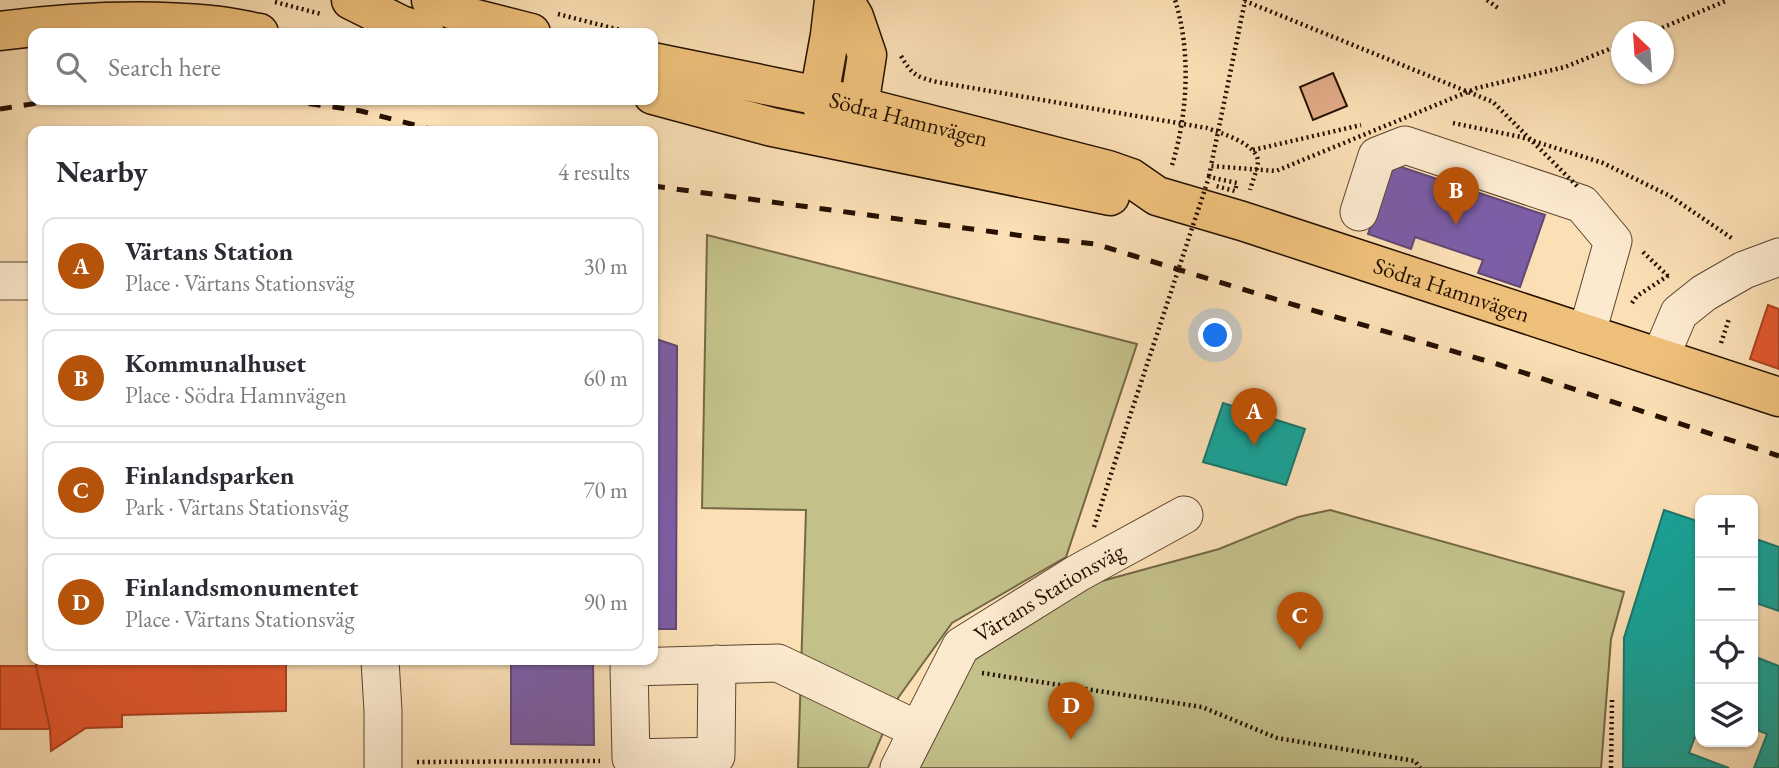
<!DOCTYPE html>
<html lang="en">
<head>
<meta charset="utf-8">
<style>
	body { margin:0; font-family:"EB Garamond",serif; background:#f2f2f3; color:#2b2b33 }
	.controls { position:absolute; right:21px; bottom:21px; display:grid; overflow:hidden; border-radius:14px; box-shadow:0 2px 5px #0004 }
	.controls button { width:63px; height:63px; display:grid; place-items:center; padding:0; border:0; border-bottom:2px solid #e1e1e2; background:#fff; color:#2b2b33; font:35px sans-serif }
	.compass { position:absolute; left:1611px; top:21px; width:63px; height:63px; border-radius:50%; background:#fff; box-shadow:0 2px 5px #0004; rotate:335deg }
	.you { position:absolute; left:1216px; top:336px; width:24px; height:24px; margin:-18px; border:5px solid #fff; border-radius:50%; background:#1a73e8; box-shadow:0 0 0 10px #1a73e833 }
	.badge { display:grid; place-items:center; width:46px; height:46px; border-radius:50%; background:#b45309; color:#fff; font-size:23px; font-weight:700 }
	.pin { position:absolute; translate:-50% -58px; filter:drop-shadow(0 2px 4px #0008) }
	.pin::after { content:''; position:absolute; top:37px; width:24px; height:21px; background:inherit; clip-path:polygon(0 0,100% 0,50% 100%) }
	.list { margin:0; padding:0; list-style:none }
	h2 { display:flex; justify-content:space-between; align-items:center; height:91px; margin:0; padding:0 28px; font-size:30px }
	h2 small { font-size:23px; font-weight:400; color:#7c7c81 }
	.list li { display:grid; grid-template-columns:46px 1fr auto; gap:21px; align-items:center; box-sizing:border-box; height:98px; margin:0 14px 14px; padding:0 14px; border:2px solid #e1e1e2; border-radius:14px }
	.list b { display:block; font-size:26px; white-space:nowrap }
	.list p { margin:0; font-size:23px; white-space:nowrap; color:#7c7c81 }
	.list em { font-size:23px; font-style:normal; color:#7c7c81 }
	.icon { flex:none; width:38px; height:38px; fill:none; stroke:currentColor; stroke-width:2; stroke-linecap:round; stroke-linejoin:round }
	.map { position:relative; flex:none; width:1779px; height:768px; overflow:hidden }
	.search { position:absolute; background:#fff; box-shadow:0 2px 5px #0004; left:28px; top:28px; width:630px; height:77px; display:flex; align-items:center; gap:18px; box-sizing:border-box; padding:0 24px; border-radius:14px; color:#7c7c81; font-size:26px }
	.panel { position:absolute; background:#fff; box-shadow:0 2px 5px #0004; left:28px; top:126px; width:630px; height:539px; border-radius:14px }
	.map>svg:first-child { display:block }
	.green { fill:#c3c08a; stroke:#746845; stroke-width:2 }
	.shops { fill:#e4572e; stroke:#ab4220; stroke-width:2 }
	.offices { fill:#7b5ea7; stroke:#614775; stroke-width:2 }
	.public { fill:#17a398; stroke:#1b776a; stroke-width:2 }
	.building { fill:#e1aa88; stroke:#251000; stroke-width:2 }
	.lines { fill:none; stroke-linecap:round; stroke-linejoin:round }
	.minor-casing { stroke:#5a442d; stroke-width:39 }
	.major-casing { stroke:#251000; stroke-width:41 }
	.highway-casing { stroke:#251000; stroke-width:41 }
	.path { stroke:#251000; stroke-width:4.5; stroke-dasharray:2 3.5; stroke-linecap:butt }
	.minor { stroke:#fceacf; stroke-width:37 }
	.major { stroke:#eec07a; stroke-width:38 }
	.highway { stroke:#eec07a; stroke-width:38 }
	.rail { stroke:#251000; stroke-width:5; stroke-dasharray:12 12; stroke-linecap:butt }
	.path-bridge { stroke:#251000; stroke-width:4.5; stroke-dasharray:2 3.5; stroke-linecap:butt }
	.labels { text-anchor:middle; stroke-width:7; stroke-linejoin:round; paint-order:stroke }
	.street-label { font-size:23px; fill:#251000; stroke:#fceacf }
</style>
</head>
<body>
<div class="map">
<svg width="1779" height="768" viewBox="0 0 1779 768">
	<rect width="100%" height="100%" fill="#fbdfb5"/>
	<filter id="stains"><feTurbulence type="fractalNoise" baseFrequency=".00286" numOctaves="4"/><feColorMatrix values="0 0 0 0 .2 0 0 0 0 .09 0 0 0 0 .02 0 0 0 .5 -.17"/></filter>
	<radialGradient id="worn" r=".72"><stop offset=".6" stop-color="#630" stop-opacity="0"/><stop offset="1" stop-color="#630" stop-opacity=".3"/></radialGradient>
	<g class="green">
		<path d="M707 235 1137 344 1066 557 952 623 898 698 868 768H798L806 510 702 508Z"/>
		<path d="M1330 510 1624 592 1611 639 1601 768H914L971 662 1091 584 1219 549 1298 517Z"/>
	</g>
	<g class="shops">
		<path d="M1768 305 1779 309V369L1750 359Z"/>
		<path d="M36 660H286V711L122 715V727L86 728 51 751 50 729 36 666Z"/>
		<path d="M0 666H36L50 729H0Z"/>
	</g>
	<g class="offices">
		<path d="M1392 164 1545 215 1520 287 1478 273 1483 260 1415 237 1411 249 1368 234Z"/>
		<path d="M653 338 677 346 676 629H653Z"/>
		<path d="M511 660H593L594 745 511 744Z"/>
	</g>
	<g class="public">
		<path d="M1223 403 1305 429 1286 485 1203 462Z"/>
		<path d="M1664 510 1700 522V723L1689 753 1729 768H1623L1624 638Z"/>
		<path d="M1753 538 1779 547V611L1753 602Z"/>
		<path d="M1753 656 1779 666V768H1754L1767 734 1753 728Z"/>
	</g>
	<path class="building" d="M1333 73 1347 106 1313 120 1300 87Z"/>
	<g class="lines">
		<defs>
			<g id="minor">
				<path d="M1359 212 1377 156 1405 145 1582 204 1613 241 1592 315 1584 334"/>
				<path d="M0 281H33"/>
				<path d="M1660 358 1679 313 1704 293 1744 270 1779 257"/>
				<path d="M380 660 383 711V768"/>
				<path d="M717 664 716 756 631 758 629 667 778 663 918 730"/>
				<path id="s1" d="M899 768 961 646 1078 573 1184 515"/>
			</g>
			<g id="major">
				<path d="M351 0 401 25 425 33"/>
				<path d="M431 0 472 18 531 33"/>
				<path id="s2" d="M653 62 819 96 1108 170 1131 178 1157 196 1242 221 1779 397"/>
				<path d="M653 95 772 127 1110 196"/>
				<path d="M826 119 819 96 830 35 834 0"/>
				<path d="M842 126 859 106 867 55 854 17 844 0"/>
			</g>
			<path id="highway" d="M0 31C70 22 140 18 211 25 227 26 243 30 259 33"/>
		</defs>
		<use href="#minor" class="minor-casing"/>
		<use href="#major" class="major-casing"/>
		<use href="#highway" class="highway-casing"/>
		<g class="path">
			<path d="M1487 0 1498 8"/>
			<path d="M275 2 321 14"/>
			<path d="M558 14 632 33"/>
			<path d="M1652 32 1728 0"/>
			<path d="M901 56C912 75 917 77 937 82L1207 128C1221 133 1258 144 1258 162 1257 171 1252 182 1250 190"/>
			<path d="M1453 123 1521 137 1603 163 1670 196 1733 239"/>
			<path d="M1253 150 1361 125"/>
			<path d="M1172 165C1188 114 1191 50 1175 0"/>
			<path d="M1209 176 1211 166"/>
			<path d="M1643 252 1668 276"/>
			<path d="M1632 303 1637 296 1669 275"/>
			<path d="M1721 343 1729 319"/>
			<path d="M1094 527 1124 434"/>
			<path d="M982 673 1202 707 1277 738 1415 761 1420 768"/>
			<path d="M417 762 600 761"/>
			<path d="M1611 768 1612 699"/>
		</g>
		<use href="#minor" class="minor"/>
		<use href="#major" class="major"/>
		<use href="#highway" class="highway"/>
		<g class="rail">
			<path d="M285 100 361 111 438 131"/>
			<path d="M0 109 57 100"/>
			<path d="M653 186 1039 238 1095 244 1298 306 1497 364 1779 456"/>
		</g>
		<g class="path-bridge">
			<path d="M1577 186 1493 102 1245 1 1211 166 1276 171 1477 88 1565 67 1622 44"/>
			<path d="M1124 434 1209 177 1237 183 1235 191 1216 186"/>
		</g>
	</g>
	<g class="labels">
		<g class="street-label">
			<text dy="8" stroke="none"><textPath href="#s2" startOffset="262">Södra Hamnvägen</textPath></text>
			<text dy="8" stroke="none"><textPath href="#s2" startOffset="833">Södra Hamnvägen</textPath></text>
			<text dy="8" stroke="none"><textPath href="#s1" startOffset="240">Värtans Stationsväg</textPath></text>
		</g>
	</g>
	<rect width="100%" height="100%" filter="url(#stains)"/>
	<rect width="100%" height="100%" fill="url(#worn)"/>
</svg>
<div class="controls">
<button>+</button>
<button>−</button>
<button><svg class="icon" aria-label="locate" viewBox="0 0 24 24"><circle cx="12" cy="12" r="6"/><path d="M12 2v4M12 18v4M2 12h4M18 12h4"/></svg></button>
<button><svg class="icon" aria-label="layers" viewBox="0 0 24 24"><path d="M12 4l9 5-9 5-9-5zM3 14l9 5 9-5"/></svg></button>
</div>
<svg class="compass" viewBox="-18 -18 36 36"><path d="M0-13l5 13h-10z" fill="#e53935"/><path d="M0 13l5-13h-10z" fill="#7c7c81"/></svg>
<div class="you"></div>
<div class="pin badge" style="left:1254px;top:446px">A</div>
<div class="pin badge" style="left:1456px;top:225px">B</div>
<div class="pin badge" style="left:1300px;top:650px">C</div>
<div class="pin badge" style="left:1071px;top:740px">D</div>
<div class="search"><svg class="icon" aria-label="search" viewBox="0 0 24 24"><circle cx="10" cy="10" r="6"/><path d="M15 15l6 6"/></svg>Search here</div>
<section class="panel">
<h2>Nearby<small>4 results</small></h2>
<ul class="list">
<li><span class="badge">A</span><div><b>Värtans Station</b><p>Place · Värtans Stationsväg</p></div><em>30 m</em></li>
<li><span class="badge">B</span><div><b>Kommunalhuset</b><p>Place · Södra Hamnvägen</p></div><em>60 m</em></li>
<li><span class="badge">C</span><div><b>Finlandsparken</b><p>Park · Värtans Stationsväg</p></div><em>70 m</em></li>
<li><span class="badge">D</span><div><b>Finlandsmonumentet</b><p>Place · Värtans Stationsväg</p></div><em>90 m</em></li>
</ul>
</section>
</div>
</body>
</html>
